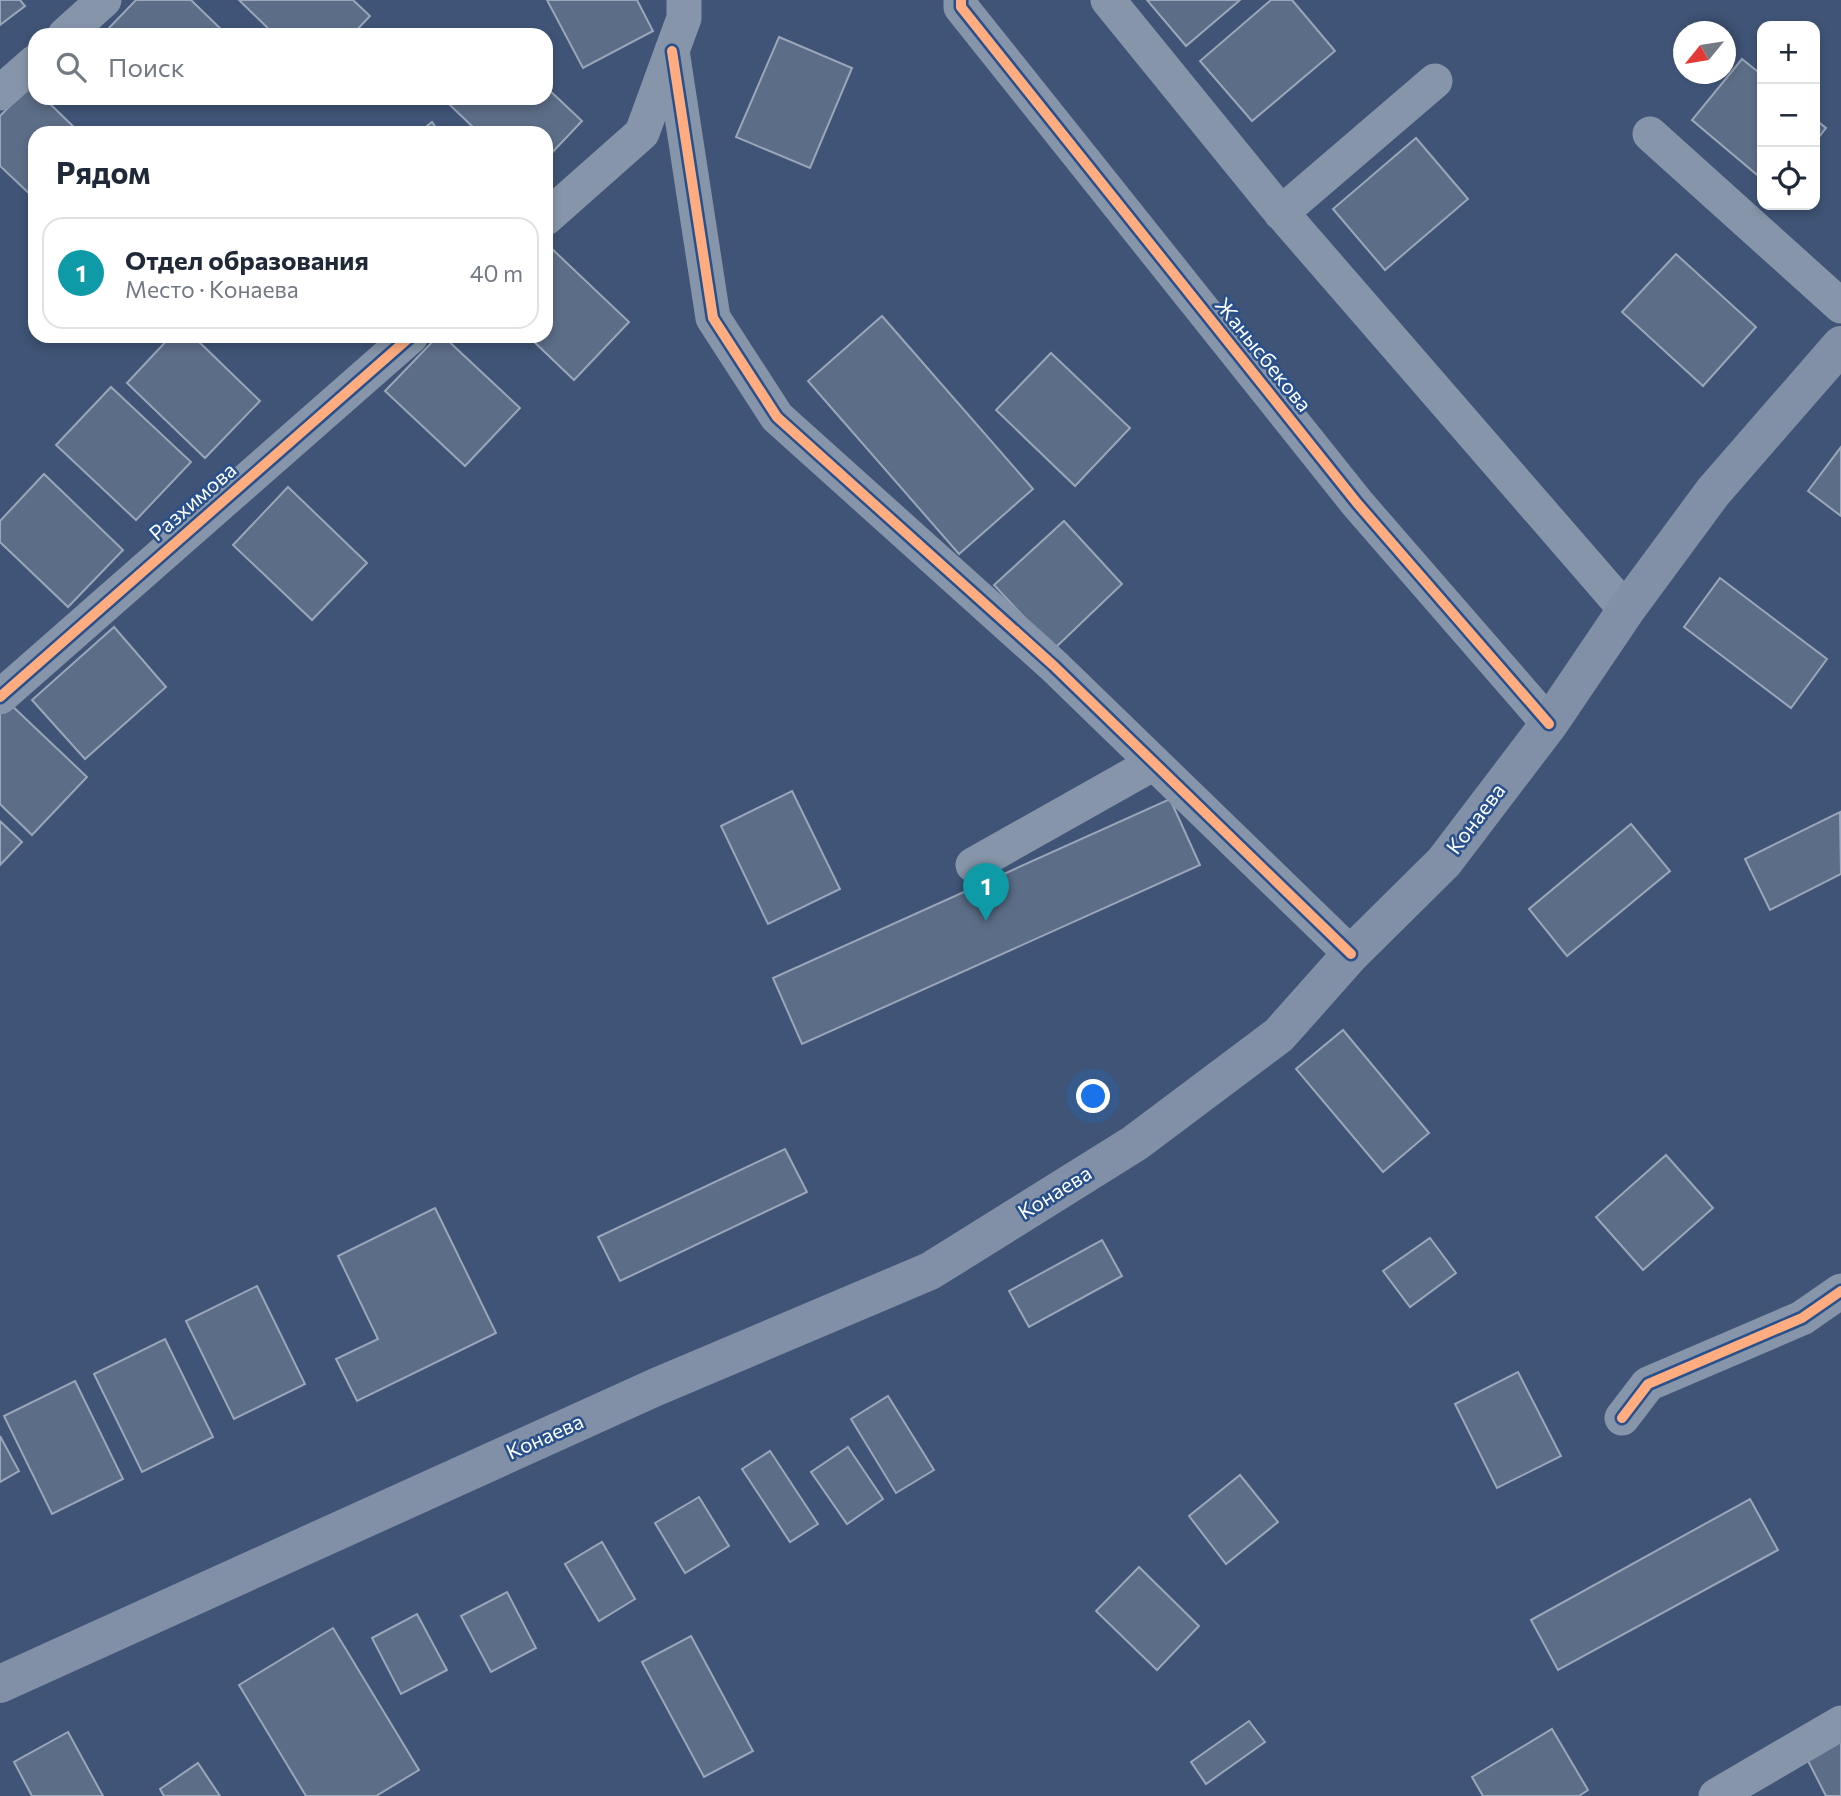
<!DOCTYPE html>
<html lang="ru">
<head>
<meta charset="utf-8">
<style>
	body { margin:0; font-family:Commissioner,sans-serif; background:#f6f6f7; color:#1f2937 }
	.controls { position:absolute; right:21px; top:21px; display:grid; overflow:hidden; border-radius:14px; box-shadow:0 4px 10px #0003 }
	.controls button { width:63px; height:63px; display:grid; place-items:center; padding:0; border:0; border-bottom:2px solid #e0e1e3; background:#fff; color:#1f2937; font:35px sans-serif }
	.compass { position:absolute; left:1673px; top:21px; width:63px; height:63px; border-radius:50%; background:#fff; box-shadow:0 4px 10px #0003; rotate:240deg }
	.you { position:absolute; left:1094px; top:1097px; width:24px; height:24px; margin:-18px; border:5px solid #fff; border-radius:50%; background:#1a73e8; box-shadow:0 0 0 10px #1a73e833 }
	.badge { display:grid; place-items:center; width:46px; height:46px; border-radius:50%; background:#666e7b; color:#fff; font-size:23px; font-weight:700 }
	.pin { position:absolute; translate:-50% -58px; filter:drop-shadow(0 2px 4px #0008) }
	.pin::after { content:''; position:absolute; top:37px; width:24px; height:21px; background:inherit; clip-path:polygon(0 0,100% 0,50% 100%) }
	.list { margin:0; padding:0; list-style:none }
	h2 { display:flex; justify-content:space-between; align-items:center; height:91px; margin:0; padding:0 28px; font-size:30px }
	h2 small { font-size:23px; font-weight:400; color:#747a83 }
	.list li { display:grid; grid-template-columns:46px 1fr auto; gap:21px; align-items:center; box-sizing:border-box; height:112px; margin:0 14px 14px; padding:0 14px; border:2px solid #e0e1e3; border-radius:21px }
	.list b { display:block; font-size:26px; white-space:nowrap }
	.list p { margin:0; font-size:23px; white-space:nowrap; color:#747a83 }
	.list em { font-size:23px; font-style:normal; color:#747a83 }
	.icon { flex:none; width:38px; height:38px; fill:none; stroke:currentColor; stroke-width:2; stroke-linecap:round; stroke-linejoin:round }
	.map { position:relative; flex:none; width:1841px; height:1796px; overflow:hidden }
	.search { position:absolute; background:#fff; box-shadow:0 4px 10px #0003; left:28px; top:28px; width:525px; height:77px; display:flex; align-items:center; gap:18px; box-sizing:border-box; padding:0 24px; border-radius:21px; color:#747a83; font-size:26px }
	.panel { position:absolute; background:#fff; box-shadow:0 4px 10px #0003; left:28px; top:126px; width:525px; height:217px; border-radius:21px }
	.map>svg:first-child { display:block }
	.building { fill:#5c6d87; stroke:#9aa6b9; stroke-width:2 }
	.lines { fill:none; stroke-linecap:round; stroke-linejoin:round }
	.street { stroke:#8695a9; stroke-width:35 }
	.secondary { stroke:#8190a6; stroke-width:38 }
	.cycleway-casing { stroke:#28508c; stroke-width:15 }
	.cycleway { stroke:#ffac80; stroke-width:10 }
	.labels { text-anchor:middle; stroke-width:5; stroke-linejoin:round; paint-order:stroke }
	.street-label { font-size:21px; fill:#fff; stroke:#28508c }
</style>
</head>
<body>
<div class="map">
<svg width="1841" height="1796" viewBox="0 0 1841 1796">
	<rect width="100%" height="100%" fill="#3f5476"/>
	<g class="building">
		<path d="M0 0H20L25 6 0 25Z"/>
		<path d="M136 0H191L227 35H112L107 30Z"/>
		<path d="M239 0H353L370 16 352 35H275Z"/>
		<path d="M547 0H637L653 31 583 68Z"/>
		<path d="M1147 0H1240L1186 46Z"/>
		<path d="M1271 0H1292L1335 51 1252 121 1200 61Z"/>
		<path d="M779 37 852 68 810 168 736 137Z"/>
		<path d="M1742 59 1762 75V179L1692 120Z"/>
		<path d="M30 85 35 89V98H44L80 133H35V199L0 166V116Z"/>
		<path d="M546 87 582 121 546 159V133H479L448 103 453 98H546Z"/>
		<path d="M1815 119 1826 128 1815 142Z"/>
		<path d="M432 122 440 133H418Z"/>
		<path d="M1416 138 1468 199 1385 270 1333 209Z"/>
		<path d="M550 247 629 322 574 380 528 336H546V251Z"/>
		<path d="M1676 254 1756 327 1703 386 1622 312Z"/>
		<path d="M882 316 1033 489 959 554 808 381Z"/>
		<path d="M171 336H193L260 401 205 458 127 383Z"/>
		<path d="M438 336H443L520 408 465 466 385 391Z"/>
		<path d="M1051 353 1130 428 1075 486 996 410Z"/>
		<path d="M111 387 191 462 136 520 56 445Z"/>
		<path d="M1841 447V516L1808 491Z"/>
		<path d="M44 474 123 550 68 607 0 542V521Z"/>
		<path d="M288 487 367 563 312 620 233 545Z"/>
		<path d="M1064 521 1122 584 1054 649 994 585Z"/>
		<path d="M1720 578 1827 659 1791 708 1684 627Z"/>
		<path d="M114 627 166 687 85 759 32 700Z"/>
		<path d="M8 702 87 777 32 835 0 804V711Z"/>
		<path d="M792 791 840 889 768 924 721 826Z"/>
		<path d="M1170 799 1200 865 802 1044 773 978Z"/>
		<path d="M1840 812 1841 874 1770 910 1745 859Z"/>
		<path d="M0 821 22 842 0 865Z"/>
		<path d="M1631 824 1670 871 1567 956 1529 909Z"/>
		<path d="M1343 1030 1429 1133 1383 1172 1296 1069Z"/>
		<path d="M785 1149 807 1192 620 1281 598 1237Z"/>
		<path d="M1666 1155 1713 1208 1643 1270 1596 1217Z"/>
		<path d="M435 1208 496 1333 357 1401 336 1359 378 1339 338 1256Z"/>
		<path d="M1430 1238 1456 1273 1410 1307 1383 1271Z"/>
		<path d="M1102 1240 1122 1276 1029 1327 1009 1291Z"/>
		<path d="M257 1286 305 1384 234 1419 186 1321Z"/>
		<path d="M165 1339 213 1437 142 1472 94 1374Z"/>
		<path d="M1518 1372 1561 1456 1497 1488 1455 1404Z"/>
		<path d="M75 1381 123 1479 52 1514 4 1416Z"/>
		<path d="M888 1396 934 1470 896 1493 851 1419Z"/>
		<path d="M0 1436 19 1471 0 1482Z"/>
		<path d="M848 1447 883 1499 847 1524 811 1472Z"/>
		<path d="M770 1451 818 1524 790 1542 742 1469Z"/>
		<path d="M1240 1475 1278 1522 1226 1564 1189 1516Z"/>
		<path d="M699 1497 729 1546 685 1573 655 1523Z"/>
		<path d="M1750 1499 1778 1550 1558 1670 1531 1620Z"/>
		<path d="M602 1542 635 1599 599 1621 565 1564Z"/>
		<path d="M1139 1567 1199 1626 1157 1670 1096 1611Z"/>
		<path d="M507 1592 536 1648 491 1672 461 1616Z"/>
		<path d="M417 1614 447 1670 401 1694 372 1638Z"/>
		<path d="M333 1628 419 1770 376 1796H306L239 1685Z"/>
		<path d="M691 1636 753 1751 704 1777 642 1662Z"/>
		<path d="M1249 1721 1265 1742 1206 1784 1191 1762Z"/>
		<path d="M1552 1729 1588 1790 1579 1796H1483L1472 1777Z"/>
		<path d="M68 1732 103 1796H32L14 1762Z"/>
		<path d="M1841 1735V1796H1826L1804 1753Z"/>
		<path d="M198 1763 220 1796H164L160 1789Z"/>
	</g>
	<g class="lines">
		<g class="street">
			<path d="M961 0V7L1357 503 1549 724"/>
			<path d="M1108 0 1273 203 1626 610"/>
			<path d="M65 35 104 0"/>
			<path d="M672 51 713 318 777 417 1054 666 1351 954"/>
			<path d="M0 93 35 62"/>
			<path d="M1650 134 1841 306"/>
			<path d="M1281 213 1435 81"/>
			<path d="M546 218 642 133 684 18V0"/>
			<path d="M0 697 411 336"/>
			<path d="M973 865 1154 763"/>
			<path d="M1622 1418 1648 1384 1802 1318 1841 1291"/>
			<path d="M1716 1796 1841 1723"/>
		</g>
		<path class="secondary" d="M0 1684 656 1387 930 1271 1135 1143 1279 1035 1351 954 1444 862 1549 724 1626 610 1713 492 1841 345"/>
		<defs>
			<g id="cycleway">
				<path d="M961 0V7L1357 503 1549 724"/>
				<path d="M672 51 713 318 777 417 1054 666 1351 954"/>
				<path d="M0 697 411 336"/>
				<path d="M1622 1418 1648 1384 1802 1318 1841 1291"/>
			</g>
		</defs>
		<use href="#cycleway" class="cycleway-casing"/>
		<use href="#cycleway" class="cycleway"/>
	</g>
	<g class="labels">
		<g class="street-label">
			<text transform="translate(1263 355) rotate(51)" y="7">Жанысбекова</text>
			<text transform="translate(193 502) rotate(-41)" y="7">Разхимова</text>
			<text transform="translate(1476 819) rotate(-53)" y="7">Конаева</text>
			<text transform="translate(1055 1193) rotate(-32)" y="7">Конаева</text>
			<text transform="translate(545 1437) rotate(-24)" y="7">Конаева</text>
		</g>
	</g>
</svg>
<div class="controls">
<button>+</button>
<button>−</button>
<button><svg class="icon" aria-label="locate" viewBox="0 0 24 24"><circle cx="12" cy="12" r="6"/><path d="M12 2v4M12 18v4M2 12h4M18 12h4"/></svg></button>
</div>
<svg class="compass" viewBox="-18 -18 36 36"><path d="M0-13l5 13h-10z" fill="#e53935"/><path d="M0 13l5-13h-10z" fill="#747a83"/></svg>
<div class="you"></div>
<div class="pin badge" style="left:986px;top:921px;background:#0f9aa8">1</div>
<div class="search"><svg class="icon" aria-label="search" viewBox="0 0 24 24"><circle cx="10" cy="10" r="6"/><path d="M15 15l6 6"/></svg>Поиск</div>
<section class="panel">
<h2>Рядом<small></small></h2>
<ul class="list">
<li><span class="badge" style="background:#0f9aa8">1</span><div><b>Отдел образования</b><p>Место · Конаева</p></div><em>40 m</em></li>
</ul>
</section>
</div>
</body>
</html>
